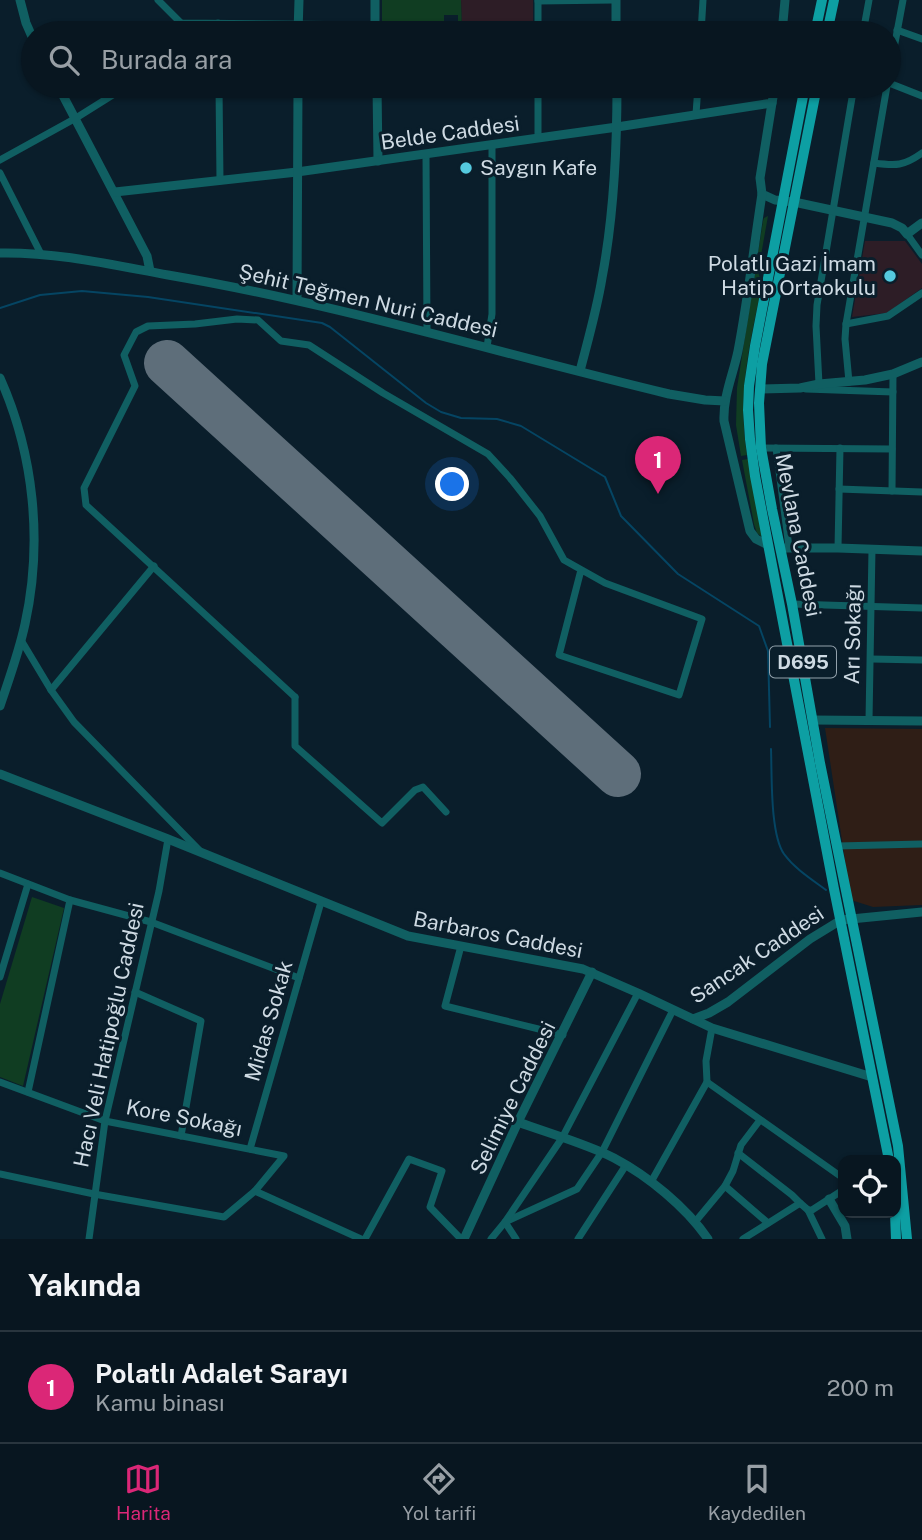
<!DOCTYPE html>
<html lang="tr">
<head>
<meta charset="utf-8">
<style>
	body { margin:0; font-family:"Public Sans",sans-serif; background:#111f29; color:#f1f3f6 }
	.controls { position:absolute; right:21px; bottom:21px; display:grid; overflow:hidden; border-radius:14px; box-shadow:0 2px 5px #0004 }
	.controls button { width:63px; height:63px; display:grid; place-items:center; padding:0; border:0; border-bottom:2px solid #29353e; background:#081620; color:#f1f3f6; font:35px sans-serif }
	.you { position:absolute; left:453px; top:485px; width:24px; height:24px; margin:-18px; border:5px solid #fff; border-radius:50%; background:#1a73e8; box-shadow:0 0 0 10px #1a73e833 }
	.badge { display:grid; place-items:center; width:46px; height:46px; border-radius:50%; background:#db2777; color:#fff; font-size:23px; font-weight:700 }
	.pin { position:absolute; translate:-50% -58px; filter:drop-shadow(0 2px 4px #0008) }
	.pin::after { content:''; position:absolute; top:37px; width:24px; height:21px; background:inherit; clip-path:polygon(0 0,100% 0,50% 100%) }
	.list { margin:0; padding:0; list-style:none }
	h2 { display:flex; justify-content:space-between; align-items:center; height:91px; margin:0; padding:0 28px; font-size:30px }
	h2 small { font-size:23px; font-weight:400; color:#989fa5 }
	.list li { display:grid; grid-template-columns:46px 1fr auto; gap:21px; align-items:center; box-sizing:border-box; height:112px; padding:0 28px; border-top:2px solid #29353e }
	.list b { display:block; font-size:26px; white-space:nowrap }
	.list p { margin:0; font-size:23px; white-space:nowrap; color:#989fa5 }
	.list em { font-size:23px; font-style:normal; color:#989fa5 }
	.icon { flex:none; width:38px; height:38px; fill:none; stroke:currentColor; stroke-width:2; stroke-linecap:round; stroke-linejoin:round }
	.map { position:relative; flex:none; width:922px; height:1239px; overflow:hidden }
	.search { position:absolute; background:#081620; box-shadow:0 2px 5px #0004; left:21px; right:21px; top:21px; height:77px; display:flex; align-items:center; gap:18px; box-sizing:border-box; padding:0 24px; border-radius:38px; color:#989fa5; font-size:26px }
	.sheet { height:203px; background:#081620 }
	nav { display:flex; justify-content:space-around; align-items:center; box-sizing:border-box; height:98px; border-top:2px solid #29353e; background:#081620; font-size:19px; color:#989fa5 }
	nav a { display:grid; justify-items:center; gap:4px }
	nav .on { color:#db2777 }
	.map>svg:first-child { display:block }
	.commercial { fill:#2f1e16 }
	.education { fill:#2d1d26 }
	.green { fill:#103d22 }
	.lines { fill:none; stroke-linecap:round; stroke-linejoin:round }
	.stream { stroke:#054563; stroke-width:2 }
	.runway { stroke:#5e6e7a; stroke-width:46 }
	.minor { stroke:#105f62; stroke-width:7 }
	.tertiary { stroke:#105f62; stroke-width:9 }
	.primary { stroke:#0d9fa3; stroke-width:10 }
	.poi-dot { fill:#55cadf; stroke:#0a1e2b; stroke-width:2.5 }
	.labels { text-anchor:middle; stroke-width:6; stroke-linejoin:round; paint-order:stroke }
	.shield { fill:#0a1e2b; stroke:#93a2ac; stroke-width:2 }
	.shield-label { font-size:19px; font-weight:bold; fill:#cedae3 }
	.street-label { font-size:21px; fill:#cedae3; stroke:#0a1e2b }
	.poi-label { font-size:21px; fill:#cedae3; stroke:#0a1e2b; text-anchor:start }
</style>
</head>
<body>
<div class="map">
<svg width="922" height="1239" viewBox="0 0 922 1239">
	<rect width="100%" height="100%" fill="#0a1e2b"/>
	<path class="commercial" d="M825 728 922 729V905L873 907 851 900Z"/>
	<g class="education">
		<path d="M461 0H533V33H462Z"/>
		<path d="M865 241H905L922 264V288L887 313 852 317Z"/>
	</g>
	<g class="green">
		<path d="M382 0H461L462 33H458V15H444V33H382Z"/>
		<path d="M768 216 758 272 762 284C750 344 737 392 747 455L741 456 736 425 737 388 763 221 764 218Z"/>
		<path d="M748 459 762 537 757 533 754 524 742 460Z"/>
		<path d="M32 897 64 908 23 1086 0 1077V1004Z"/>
	</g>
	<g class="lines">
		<g class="stream">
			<path d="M0 308 40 295 82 291 148 297 322 323 330 327 426 403 441 412 461 418 497 419 521 426 605 477 621 516 678 574 759 626 768 651 770 727"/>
			<path d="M771 749C772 775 770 834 784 854 795 869 811 879 826 890"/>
		</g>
		<path class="runway" d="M167 363 618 774"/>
		<g class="minor">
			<path d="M158 0 181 23 375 25"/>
			<path d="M538 0V33"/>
			<path d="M538 1 613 0"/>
			<path d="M218 23V33"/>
			<path d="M897 30 922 39"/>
			<path d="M176 33 181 23"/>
			<path d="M701 33 703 0"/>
			<path d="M863 33 869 0"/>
			<path d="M889 75 903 0"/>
			<path d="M889 83 922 96"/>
			<path d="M219 86 220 181"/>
			<path d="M538 86V138"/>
			<path d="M696 114 698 86"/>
			<path d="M426 154 427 332"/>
			<path d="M0 160 76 118 127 86"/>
			<path d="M874 163C896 166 904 166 922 153"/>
			<path d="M0 173 41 254"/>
			<path d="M907 234 922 255"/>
			<path d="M846 324 888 316 922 293"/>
			<path d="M487 347 492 314V144"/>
			<path d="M849 382 845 339 846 324 887 86"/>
			<path d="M819 384 816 326 817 305 854 86"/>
			<path d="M806 389 893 392"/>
			<path d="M761 448 892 449"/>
			<path d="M776 448 789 547"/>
			<path d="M839 489 922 492"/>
			<path d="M892 491 893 374"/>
			<path d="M838 548 840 448"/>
			<path d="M792 604 922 608"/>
			<path d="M21 640 51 690 74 722 199 850"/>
			<path d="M871 659 922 660"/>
			<path d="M51 690 154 566"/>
			<path d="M295 697 86 505 84 488 135 386 124 355 136 332 148 326 195 324 237 319 258 320 281 341 309 345 383 393 488 454 510 478 540 516 564 560 605 583 702 619 679 695 559 655 581 570"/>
			<path d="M869 720 872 549"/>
			<path d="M295 740V697V746L382 823 415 790 423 787 446 812"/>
			<path d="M837 846 922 844"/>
			<path d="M0 873 70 900 151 922 299 978"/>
			<path d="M461 946 445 1006 563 1035"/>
			<path d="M0 977 28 884"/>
			<path d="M135 992 201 1021 181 1136"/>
			<path d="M0 1082 105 1121 284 1156 255 1191"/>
			<path d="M707 1082 843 1178"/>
			<path d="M28 1092 70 900"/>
			<path d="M250 1149 321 902"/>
			<path d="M738 1153 792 1195 800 1203"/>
			<path d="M0 1174 94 1194 224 1217 255 1191 361 1239"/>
			<path d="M651 1182 707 1082 706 1061 712 1028"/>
			<path d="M725 1186 768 1223"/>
			<path d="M808 1210 822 1239"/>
			<path d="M695 1222 725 1186 733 1171 741 1145 760 1120"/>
			<path d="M89 1239 105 1121 159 891 168 839"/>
			<path d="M365 1239 409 1159 442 1171 430 1207 461 1239"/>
			<path d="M491 1239 505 1222 577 1189 602 1152 673 1010"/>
			<path d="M516 1239 505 1222 562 1138 638 993"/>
			<path d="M578 1239 626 1165"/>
			<path d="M743 1239 797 1205 800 1203 808 1210H812L843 1190"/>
		</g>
		<g class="tertiary">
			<path d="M20 0 26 23 33 39"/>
			<path d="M375 0V33"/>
			<path d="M616 0V33"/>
			<path d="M298 33 299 0"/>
			<path d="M782 33 785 0"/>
			<path d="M58 86 147 256 150 271"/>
			<path d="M377 86 378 161"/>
			<path d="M772 103 760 178 762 194 775 200 794 202 892 223 902 228 907 234 922 223"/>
			<path d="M115 192 297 172 617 127 772 103 775 86"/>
			<path d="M762 194C754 246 748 299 738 351 733 375 723 396 724 421L750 531 756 539 768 545"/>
			<path d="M0 253C57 252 113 265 168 275 338 304 502 354 669 394L705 400 725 401"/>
			<path d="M297 300 298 86"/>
			<path d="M580 371C588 340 597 309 602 278 614 215 617 149 617 86"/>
			<path d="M0 378C34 454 43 542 25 624 19 652 9 679 0 706"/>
			<path d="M760 389 800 388 819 384 865 380 893 374 922 362"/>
			<path d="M780 548H838L922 551"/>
			<path d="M813 720 922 721"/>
			<path d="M0 774 168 839 408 936 583 969 638 993 712 1028 872 1077"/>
			<path d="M693 1019 709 1013 728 1002 810 939 841 920 922 912"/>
			<path d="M518 1122C548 1133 587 1144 614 1158 648 1176 686 1207 708 1239"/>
			<path d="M829 1199 845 1226 847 1239"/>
			<path d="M464 1239 518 1122 592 972"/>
		</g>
		<g class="primary">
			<path d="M815 33 822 0"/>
			<path d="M827 33 834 0"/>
			<path d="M805 86 755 346 749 386 748 410 750 439 755 476 834 889 889 1160"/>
			<path d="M817 86 762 364 759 403 761 448 772 509 792 604 820 763 898 1146 907 1239"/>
			<path d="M895 1213 896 1239"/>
		</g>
	</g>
	<g class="poi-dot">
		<circle cx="466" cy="168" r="7"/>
		<circle cx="890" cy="276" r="7"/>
	</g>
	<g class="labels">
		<rect class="shield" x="770" y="646.5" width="66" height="31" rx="5"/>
		<g class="shield-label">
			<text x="803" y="669">D695</text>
		</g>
		<g class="street-label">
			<text transform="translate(450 133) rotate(-8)" y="7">Belde Caddesi</text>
			<text transform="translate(368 301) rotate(13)" y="7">Şehit Teğmen Nuri Caddesi</text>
			<text transform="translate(798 535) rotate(79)" y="7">Mevlana Caddesi</text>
			<text transform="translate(853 634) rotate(-89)" y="7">Arı Sokağı</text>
			<text transform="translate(498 935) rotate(11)" y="7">Barbaros Caddesi</text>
			<text transform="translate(757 955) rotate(-34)" y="7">Sancak Caddesi</text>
			<text transform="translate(269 1021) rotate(-74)" y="7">Midas Sokak</text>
			<text transform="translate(109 1035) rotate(-78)" y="7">Hacı Veli Hatipoğlu Caddesi</text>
			<text transform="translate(513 1098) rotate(-64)" y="7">Selimiye Caddesi</text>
			<text transform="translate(184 1118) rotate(11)" y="7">Kore Sokağı</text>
		</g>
		<g class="poi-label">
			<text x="480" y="175">Saygın Kafe</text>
			<text x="876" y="271" text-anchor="end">Polatlı Gazi İmam<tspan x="876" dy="24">Hatip Ortaokulu</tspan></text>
		</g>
	</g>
</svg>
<div class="controls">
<button><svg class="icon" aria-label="locate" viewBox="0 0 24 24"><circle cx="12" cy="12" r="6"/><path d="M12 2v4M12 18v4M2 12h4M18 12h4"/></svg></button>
</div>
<div class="you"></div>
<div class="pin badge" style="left:658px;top:494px">1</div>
<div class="search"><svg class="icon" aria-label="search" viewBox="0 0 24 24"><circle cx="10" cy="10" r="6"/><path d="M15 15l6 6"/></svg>Burada ara</div>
</div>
<section class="sheet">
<h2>Yakında<small></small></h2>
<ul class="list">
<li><span class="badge">1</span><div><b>Polatlı Adalet Sarayı</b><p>Kamu binası</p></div><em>200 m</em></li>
</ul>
</section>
<nav>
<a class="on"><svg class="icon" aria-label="map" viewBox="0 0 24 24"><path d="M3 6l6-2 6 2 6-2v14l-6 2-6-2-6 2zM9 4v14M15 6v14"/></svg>Harita</a>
<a><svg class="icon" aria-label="directions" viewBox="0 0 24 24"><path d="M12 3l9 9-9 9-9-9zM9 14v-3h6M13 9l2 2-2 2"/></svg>Yol tarifi</a>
<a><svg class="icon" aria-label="saved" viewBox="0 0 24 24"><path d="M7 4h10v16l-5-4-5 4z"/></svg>Kaydedilen</a>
</nav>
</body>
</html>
